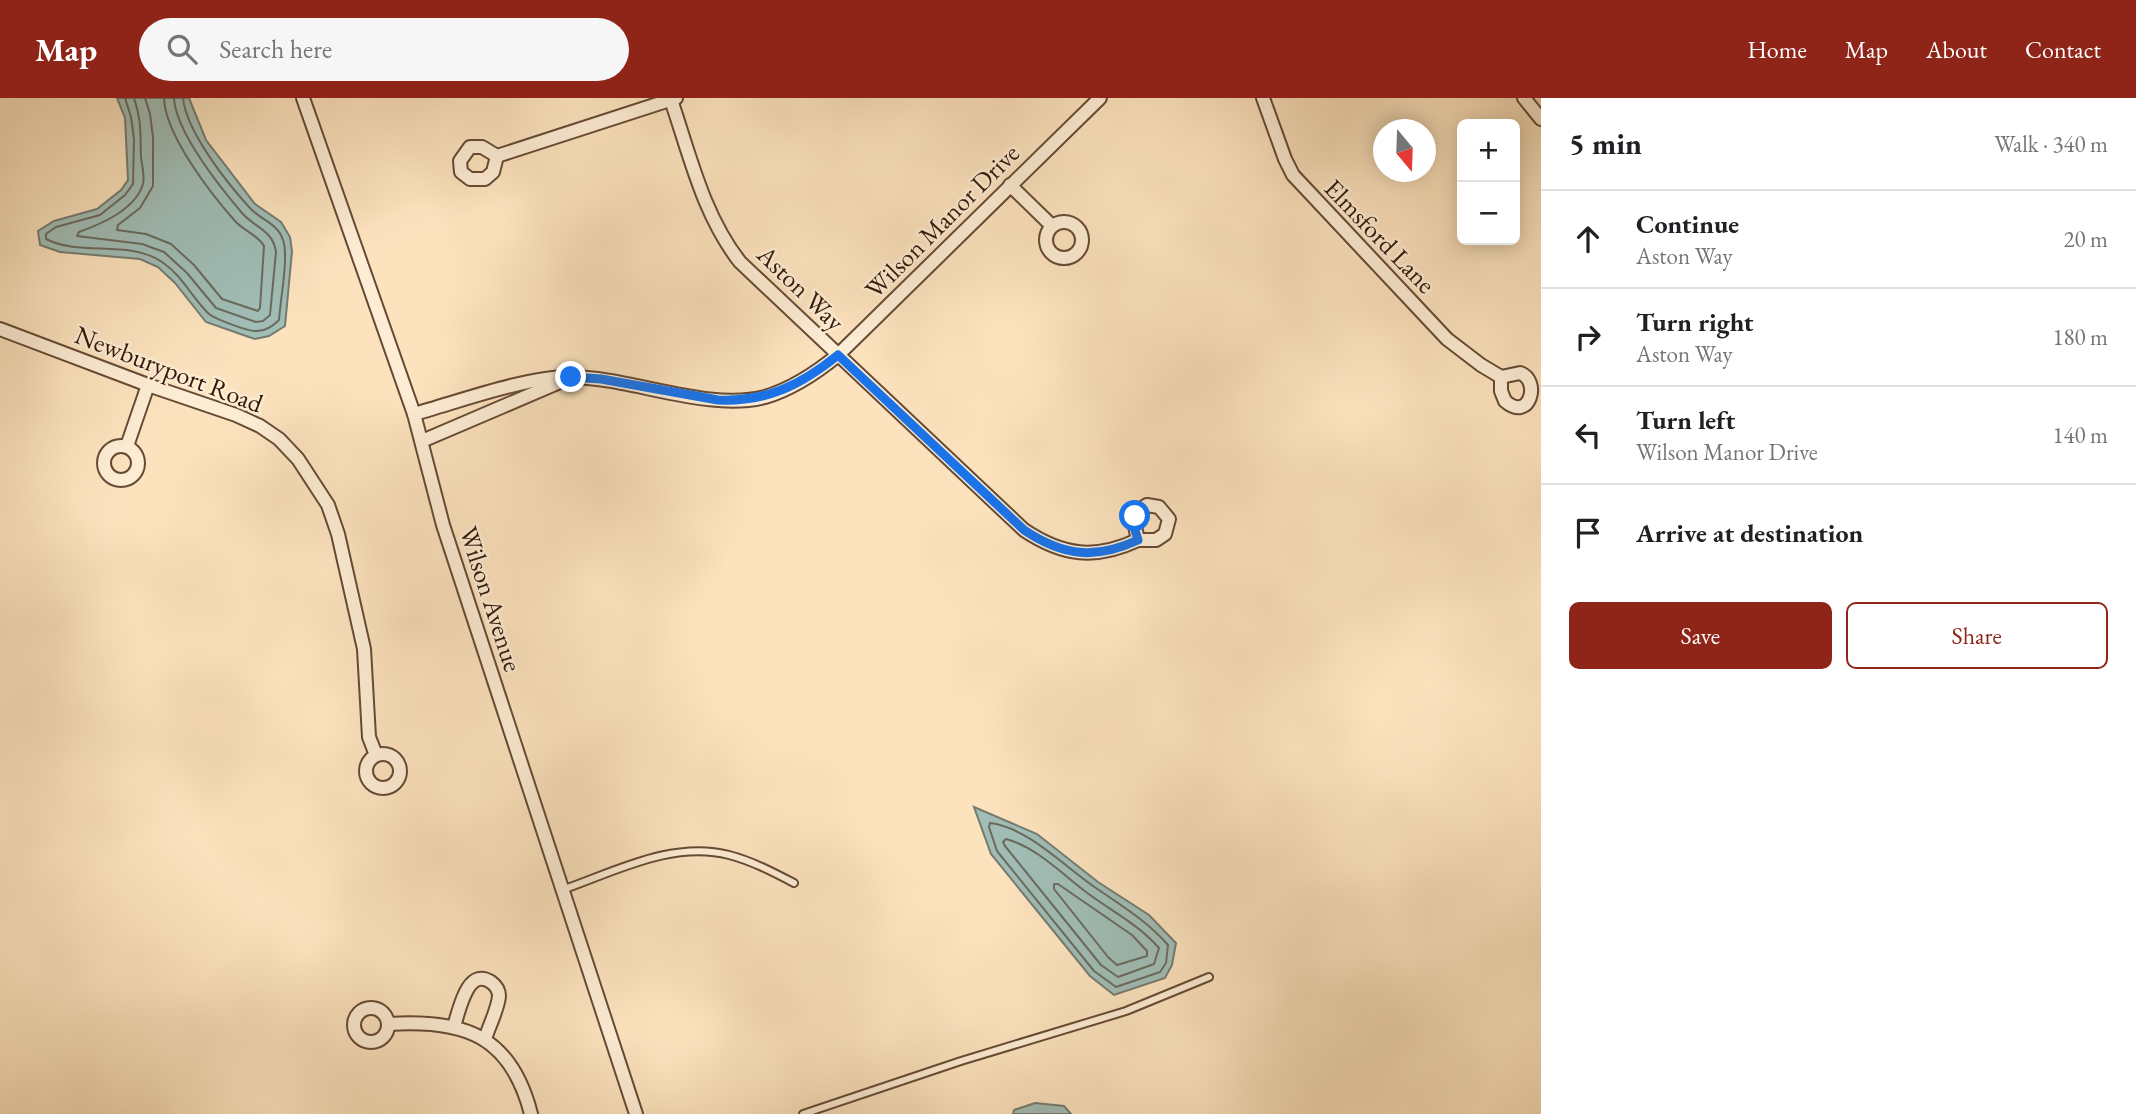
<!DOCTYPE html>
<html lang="en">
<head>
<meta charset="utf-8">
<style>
	body { margin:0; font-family:"EB Garamond",serif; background:#f6f6f6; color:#202124 }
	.controls { position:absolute; right:21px; top:21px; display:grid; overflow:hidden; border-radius:10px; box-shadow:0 4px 18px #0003 }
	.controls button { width:63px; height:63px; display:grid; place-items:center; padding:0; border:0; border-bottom:2px solid #e0e0e0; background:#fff; color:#202124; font:35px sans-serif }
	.compass { position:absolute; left:1373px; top:21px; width:63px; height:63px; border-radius:50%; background:#fff; box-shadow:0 4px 18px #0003; rotate:161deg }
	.stop { position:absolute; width:21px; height:21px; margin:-16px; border:5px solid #1a73e8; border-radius:50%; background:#fff }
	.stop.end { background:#1a73e8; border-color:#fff; box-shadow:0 2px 7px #0008 }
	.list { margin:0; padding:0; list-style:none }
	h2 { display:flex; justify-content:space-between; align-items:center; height:91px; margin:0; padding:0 28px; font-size:30px }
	h2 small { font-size:23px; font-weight:400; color:#757577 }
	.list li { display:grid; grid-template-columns:46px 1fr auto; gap:21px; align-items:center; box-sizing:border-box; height:98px; padding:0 28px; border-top:2px solid #e0e0e0 }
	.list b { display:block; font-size:26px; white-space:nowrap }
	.list p { margin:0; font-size:23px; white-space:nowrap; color:#757577 }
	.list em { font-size:23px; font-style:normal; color:#757577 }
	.actions { display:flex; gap:14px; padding:21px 28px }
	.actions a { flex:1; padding:16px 0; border:2px solid #8f2418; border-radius:10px; text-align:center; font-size:24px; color:#8f2418 }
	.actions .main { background:#8f2418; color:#fff }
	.icon { flex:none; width:38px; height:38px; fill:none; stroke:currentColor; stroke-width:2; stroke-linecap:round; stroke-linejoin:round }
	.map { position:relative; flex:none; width:1541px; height:1016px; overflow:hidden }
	header { display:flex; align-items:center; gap:42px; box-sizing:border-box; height:98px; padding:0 35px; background:#8f2418; color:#fff }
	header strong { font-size:33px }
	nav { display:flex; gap:38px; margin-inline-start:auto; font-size:24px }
	.search { width:490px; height:63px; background:#f6f6f6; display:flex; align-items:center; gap:18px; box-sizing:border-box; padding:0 24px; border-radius:38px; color:#757577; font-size:26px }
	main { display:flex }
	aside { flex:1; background:#fff }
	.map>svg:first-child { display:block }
	.water { fill:#a0bdb6; stroke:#757b70; stroke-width:2 }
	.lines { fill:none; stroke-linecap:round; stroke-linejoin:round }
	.shore { stroke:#6a6a5e; stroke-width:2 }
	.service-casing { stroke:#664a35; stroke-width:10 }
	.minor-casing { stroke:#664a35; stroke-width:16 }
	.service { stroke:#fdedd5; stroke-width:6 }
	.minor { stroke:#fdedd5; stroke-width:12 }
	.route { stroke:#1a73e8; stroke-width:9 }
	.labels { text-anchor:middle; stroke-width:5; stroke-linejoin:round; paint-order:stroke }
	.street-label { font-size:26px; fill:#341707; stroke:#fdedd5 }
</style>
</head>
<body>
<header>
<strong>Map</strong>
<div class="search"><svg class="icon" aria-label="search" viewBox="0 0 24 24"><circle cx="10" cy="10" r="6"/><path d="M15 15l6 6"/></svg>Search here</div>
<nav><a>Home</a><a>Map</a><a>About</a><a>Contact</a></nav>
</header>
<main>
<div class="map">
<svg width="1541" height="1016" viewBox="0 0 1541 1016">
	<rect width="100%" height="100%" fill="#fce3be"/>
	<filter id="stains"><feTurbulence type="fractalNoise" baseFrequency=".00286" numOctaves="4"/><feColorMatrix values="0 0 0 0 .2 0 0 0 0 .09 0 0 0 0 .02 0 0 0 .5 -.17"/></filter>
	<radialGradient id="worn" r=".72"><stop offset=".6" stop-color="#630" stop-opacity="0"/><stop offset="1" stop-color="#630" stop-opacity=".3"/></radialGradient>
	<g class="water">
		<path d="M117 0H189L206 42 255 106 281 124 290 139 292 153 285 228 269 238 255 241 246 238 206 224 175 185 158 169 140 161 60 154 40 147 38 133 54 123 97 111 121 92 128 82 125 20Z"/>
		<path d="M974 709 1037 736 1098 784 1149 817 1176 845 1172 867 1165 880 1114 897 1090 878 991 756Z"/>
		<path d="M1035 1005 1064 1008 1071 1016H1013L1014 1012Z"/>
	</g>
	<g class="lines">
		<g class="shore">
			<path d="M125 0 131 19 134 41 133 86 125 97 100 117 56 129 46 136V141C81 159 129 141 162 164 182 177 192 200 209 216 215 221 247 233 255 233 264 234 273 228 279 222 280 204 289 158 283 142 278 125 260 122 249 109 227 85 186 33 183 0"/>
			<path d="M134 0C142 24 140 35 141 59 142 68 145 78 143 86 135 112 101 126 79 134L77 138 142 146 164 154 187 175 216 210 256 224 263 223 270 217 276 154C273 132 255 130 242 115 220 89 176 34 174 0"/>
			<path d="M145 0 150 16 153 39V88L140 110 118 127 117 132 146 136 171 146 194 167 222 201 258 213 260 210 264 148C258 137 244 133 235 123 211 96 165 37 164 0"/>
			<path d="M990 725C1027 729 1065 769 1096 790 1122 808 1147 823 1168 847L1166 865 1160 874 1116 889 1094 873 997 753 989 729Z"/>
			<path d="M1006 741C1036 749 1061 775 1086 794 1111 813 1138 826 1159 850L1154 866 1118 879 1101 867 1005 748 1003 744Z"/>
			<path d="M1054 786H1058L1132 837 1147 853V858L1117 867 1108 859 1054 791Z"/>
		</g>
		<defs>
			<g id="service">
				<path d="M562 792C614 774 673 742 729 757 752 763 773 774 794 785"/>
				<path d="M803 1016 961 963 1126 913 1209 879"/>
			</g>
			<g id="minor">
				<path d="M303 0 414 316 443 427 636 1016"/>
				<path d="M1263 0 1285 61 1293 77 1447 241 1481 267 1501 279"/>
				<path d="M1524 0 1541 21"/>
				<path d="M671 2C690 57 703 117 740 164L1024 432C1063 458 1095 462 1138 442"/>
				<path d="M470 49H482L497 58 493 74 485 81H470L461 74 460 63Z"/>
				<path d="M497 58 676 0"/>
				<path d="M1010 87 1052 128"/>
				<circle cx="1064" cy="142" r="18"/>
				<path d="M0 231 148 287 236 317 260 328 279 341 298 361 328 407 338 436 364 551 369 639 376 657"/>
				<path d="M1520 275C1541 282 1530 325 1505 303L1501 293V279Z"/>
				<path d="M414 316C458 304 525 279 569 279 631 279 707 314 765 299 792 291 816 275 838 257L1100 0"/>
				<path d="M422 343 560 284"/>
				<circle cx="121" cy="365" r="17"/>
				<path d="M127 348 148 287"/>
				<path d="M1147 407 1159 409 1169 421 1165 436 1156 442H1138L1134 424 1138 413Z"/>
				<circle cx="383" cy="673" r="17"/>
				<circle cx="371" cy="927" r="17"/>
				<path d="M389 926C465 921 511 938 531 1016"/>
				<path d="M454 928C459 914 467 868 491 884 495 887 499 892 499 898 498 911 489 928 485 941"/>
			</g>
		</defs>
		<use href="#service" class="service-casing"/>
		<use href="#minor" class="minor-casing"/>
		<use href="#service" class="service"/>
		<use href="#minor" class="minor"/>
	</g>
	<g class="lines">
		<path class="route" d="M571 279 601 281 718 302C767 304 801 287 838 257L1024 432C1063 458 1095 462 1138 442L1134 429 1135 418"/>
	</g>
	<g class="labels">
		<g class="street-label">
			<text transform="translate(942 123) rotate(-45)" y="9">Wilson Manor Drive</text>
			<text transform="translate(1380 138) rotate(46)" y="9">Elmsford Lane</text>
			<text transform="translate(801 190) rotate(44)" y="9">Aston Way</text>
			<text transform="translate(169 271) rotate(21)" y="9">Newburyport Road</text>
			<text transform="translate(491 501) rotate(72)" y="9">Wilson Avenue</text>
		</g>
	</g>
	<rect width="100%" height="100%" filter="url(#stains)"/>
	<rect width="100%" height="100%" fill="url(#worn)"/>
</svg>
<div class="controls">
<button>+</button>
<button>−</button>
</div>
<svg class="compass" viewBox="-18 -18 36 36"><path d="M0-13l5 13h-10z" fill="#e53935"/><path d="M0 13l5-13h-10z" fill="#757577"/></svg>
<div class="stop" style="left:1135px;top:418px"></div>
<div class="stop end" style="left:571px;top:279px"></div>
</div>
<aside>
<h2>5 min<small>Walk · 340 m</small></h2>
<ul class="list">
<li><svg class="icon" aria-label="ahead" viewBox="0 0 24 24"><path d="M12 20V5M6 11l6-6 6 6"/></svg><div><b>Continue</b><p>Aston Way</p></div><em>20 m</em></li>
<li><svg class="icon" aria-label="right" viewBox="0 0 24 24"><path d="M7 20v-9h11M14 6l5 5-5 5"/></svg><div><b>Turn right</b><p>Aston Way</p></div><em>180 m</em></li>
<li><svg class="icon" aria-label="left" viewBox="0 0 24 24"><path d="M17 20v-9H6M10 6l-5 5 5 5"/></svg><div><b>Turn left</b><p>Wilson Manor Drive</p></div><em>140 m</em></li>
<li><svg class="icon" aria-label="arrive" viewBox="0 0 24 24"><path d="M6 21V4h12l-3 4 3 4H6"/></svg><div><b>Arrive at destination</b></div></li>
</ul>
<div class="actions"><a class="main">Save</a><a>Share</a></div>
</aside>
</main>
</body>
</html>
